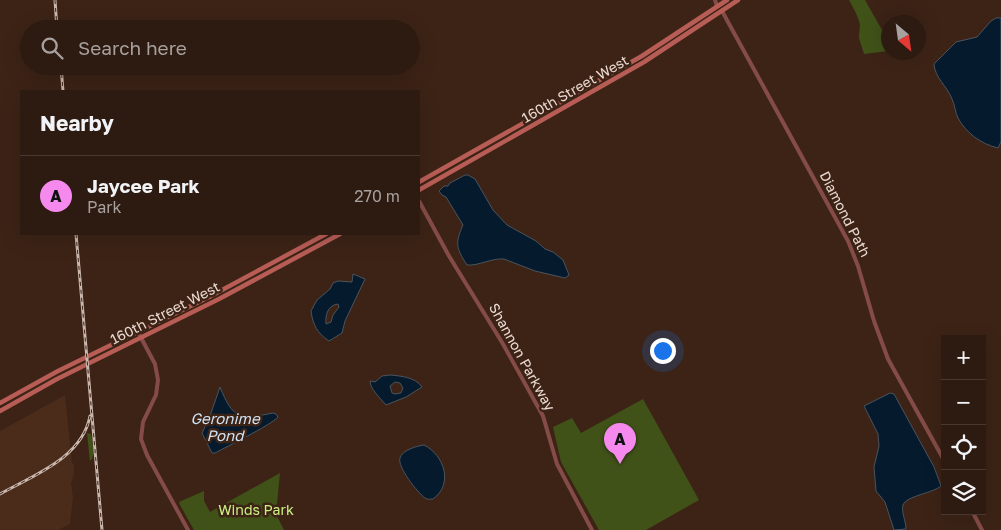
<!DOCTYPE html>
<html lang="en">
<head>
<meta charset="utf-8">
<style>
	body { margin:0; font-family:"Golos Text",sans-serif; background:#352319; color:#f1f3f6 }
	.controls { position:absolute; right:15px; bottom:15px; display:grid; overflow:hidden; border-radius:0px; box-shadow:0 5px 20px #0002 }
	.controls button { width:45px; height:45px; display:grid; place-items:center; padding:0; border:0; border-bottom:1px solid #483830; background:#2d1a10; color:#f1f3f6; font:25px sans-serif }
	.compass { position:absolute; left:881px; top:15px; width:45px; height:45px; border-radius:50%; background:#2d1a10; box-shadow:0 5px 20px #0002; rotate:151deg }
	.you { position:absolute; left:662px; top:350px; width:18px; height:18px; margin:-12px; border:4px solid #fff; border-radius:50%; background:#1a73e8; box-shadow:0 0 0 8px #1a73e833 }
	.badge { display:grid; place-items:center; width:32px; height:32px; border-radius:50%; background:#f689ee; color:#111; font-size:16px; font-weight:700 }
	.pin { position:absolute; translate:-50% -41px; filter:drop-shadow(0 1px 2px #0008) }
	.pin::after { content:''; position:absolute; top:26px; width:18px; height:15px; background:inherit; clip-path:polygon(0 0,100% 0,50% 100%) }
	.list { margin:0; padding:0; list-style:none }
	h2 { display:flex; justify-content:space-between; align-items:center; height:65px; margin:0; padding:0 20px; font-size:21px }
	h2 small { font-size:16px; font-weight:400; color:#a7a19f }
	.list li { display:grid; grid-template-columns:32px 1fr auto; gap:15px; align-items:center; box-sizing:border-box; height:80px; padding:0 20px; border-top:1px solid #483830 }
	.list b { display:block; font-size:19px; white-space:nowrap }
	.list p { margin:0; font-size:16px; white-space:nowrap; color:#a7a19f }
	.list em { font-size:16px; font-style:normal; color:#a7a19f }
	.icon { flex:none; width:28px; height:28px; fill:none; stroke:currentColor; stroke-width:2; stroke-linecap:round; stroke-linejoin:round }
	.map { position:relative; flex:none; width:1001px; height:530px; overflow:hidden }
	.search { position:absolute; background:#2d1a10; box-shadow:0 5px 20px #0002; left:20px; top:20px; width:400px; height:55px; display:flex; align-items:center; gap:12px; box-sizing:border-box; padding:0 18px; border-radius:28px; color:#a7a19f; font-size:19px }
	.panel { position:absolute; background:#2d1a10; box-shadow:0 5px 20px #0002; left:20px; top:90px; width:400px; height:145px; border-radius:0px }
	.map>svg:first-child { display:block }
	.built { fill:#4b2b1a }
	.green { fill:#415219 }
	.water { fill:#051b2d; stroke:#4a545e; fill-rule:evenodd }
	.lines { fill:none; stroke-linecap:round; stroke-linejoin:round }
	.tertiary { stroke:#854c47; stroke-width:4 }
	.secondary { stroke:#b75d56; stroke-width:4.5 }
	.rail-casing { stroke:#c9b6ad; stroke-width:3 }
	.rail { stroke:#3c2316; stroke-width:1; stroke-dasharray:4; stroke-linecap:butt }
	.labels { text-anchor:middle; stroke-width:5; stroke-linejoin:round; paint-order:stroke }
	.street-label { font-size:14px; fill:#ecdad2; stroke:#3c2316 }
	.park-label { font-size:14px; fill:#cbf082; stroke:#3c2316 }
	.water-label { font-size:15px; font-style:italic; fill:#d0e1f1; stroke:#3c2316 }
</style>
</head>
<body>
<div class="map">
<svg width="1001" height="530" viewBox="0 0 1001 530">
	<rect width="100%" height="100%" fill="#3c2316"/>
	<path class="built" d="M65 395 72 462 74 465V474L71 484 73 497 70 524 58 530H0V431Z"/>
	<g class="green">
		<path d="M849 0H865L882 30 888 36V51L864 54 859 38 860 24 856 13Z"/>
		<path d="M643 399 699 500 646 530H599L561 462 553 427 572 418 581 433Z"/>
		<path d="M87 433 91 434 94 452 92 459 90 461Z"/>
		<path d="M280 473 276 514 284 530H194L180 505 179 502 204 491V501L210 512Z"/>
	</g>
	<g class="water">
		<path d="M996 18H1001V142L998 148C981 144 966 133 958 118 955 112 955 105 952 99 947 86 935 78 934 64L956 42 977 37 991 21Z"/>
		<path d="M465 175H468L475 179 493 210 507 225 536 241 545 249 553 252 563 260 569 275 565 278 535 271 504 259C491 258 479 266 467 265 456 248 455 243 463 225L446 197 442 195 439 191 444 186H448L450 183Z"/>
		<path d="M353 274 365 279 345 321 342 333 329 341C317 333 313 325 311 311L317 300 330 289 333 283 338 281 352 282ZM338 304 339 307 333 315 331 322 326 324C325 315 328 305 338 304Z"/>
		<path d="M390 375C401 376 415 377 422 387L406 397 386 405C381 399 370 389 370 381L375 382 382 376ZM395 382 400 383 403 388 401 393 395 394 392 393 390 386Z"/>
		<path d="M220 387C233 419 239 420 273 413L276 414 278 417C271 425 226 447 215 453H212L202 433 210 416Z"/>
		<path d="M890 393 894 394 934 467 941 486C933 493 906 496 903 505 901 512 906 521 906 529L894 530 885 502 876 491 874 467 879 446 878 434 864 406Z"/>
		<path d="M424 445C444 455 454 484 433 499 430 499 428 500 425 498 418 493 397 467 400 458 402 450 417 446 424 445Z"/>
	</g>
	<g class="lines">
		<g class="tertiary">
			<path d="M715 0 717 6"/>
			<path d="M722 11 848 241 858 266 874 321 888 359 945 462"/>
			<path d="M419 201 449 256 503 344 543 416 557 464 592 530"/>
			<path d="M138 332 155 364 158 380 156 395 143 422 141 439 147 455 188 530"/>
			<path d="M972 511 982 530"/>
		</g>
		<g class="secondary">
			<path d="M419 182 642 56 727 0"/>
			<path d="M419 190 644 62 738 0"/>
			<path d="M0 403 58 371 209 297 326 234"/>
			<path d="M0 411 57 379 219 299 340 234"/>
		</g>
		<defs>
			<g id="rail">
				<path d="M55 0 57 29"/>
				<path d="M61 66 63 91"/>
				<path d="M76 234 102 530"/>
				<path d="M0 494C34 475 82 458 90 416"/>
			</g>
		</defs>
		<use href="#rail" class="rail-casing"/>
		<use href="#rail" class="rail"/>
	</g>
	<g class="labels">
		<g class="street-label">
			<text transform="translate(575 89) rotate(-30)" y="5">160th Street West</text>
			<text transform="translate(845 214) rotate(63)" y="5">Diamond Path</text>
			<text transform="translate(165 313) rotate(-27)" y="5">160th Street West</text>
			<text transform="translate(522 357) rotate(61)" y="5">Shannon Parkway</text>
		</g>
		<g class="park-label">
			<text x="256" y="515">Winds Park</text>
		</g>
		<g class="water-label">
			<text x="225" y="424">Geronime<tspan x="225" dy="17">Pond</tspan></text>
		</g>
	</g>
</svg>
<div class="controls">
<button>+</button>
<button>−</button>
<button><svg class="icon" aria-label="locate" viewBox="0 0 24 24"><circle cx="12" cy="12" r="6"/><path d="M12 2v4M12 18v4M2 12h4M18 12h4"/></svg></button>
<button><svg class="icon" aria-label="layers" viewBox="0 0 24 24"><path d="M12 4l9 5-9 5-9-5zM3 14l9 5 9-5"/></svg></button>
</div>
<svg class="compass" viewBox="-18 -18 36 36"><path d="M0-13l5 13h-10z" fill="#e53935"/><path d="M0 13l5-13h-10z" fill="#a7a19f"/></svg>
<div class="you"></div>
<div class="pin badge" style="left:620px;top:464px">A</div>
<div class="search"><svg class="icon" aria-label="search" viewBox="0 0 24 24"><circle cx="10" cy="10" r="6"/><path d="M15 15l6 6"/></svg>Search here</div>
<section class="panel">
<h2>Nearby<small></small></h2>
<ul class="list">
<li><span class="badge">A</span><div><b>Jaycee Park</b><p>Park</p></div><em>270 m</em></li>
</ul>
</section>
</div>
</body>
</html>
